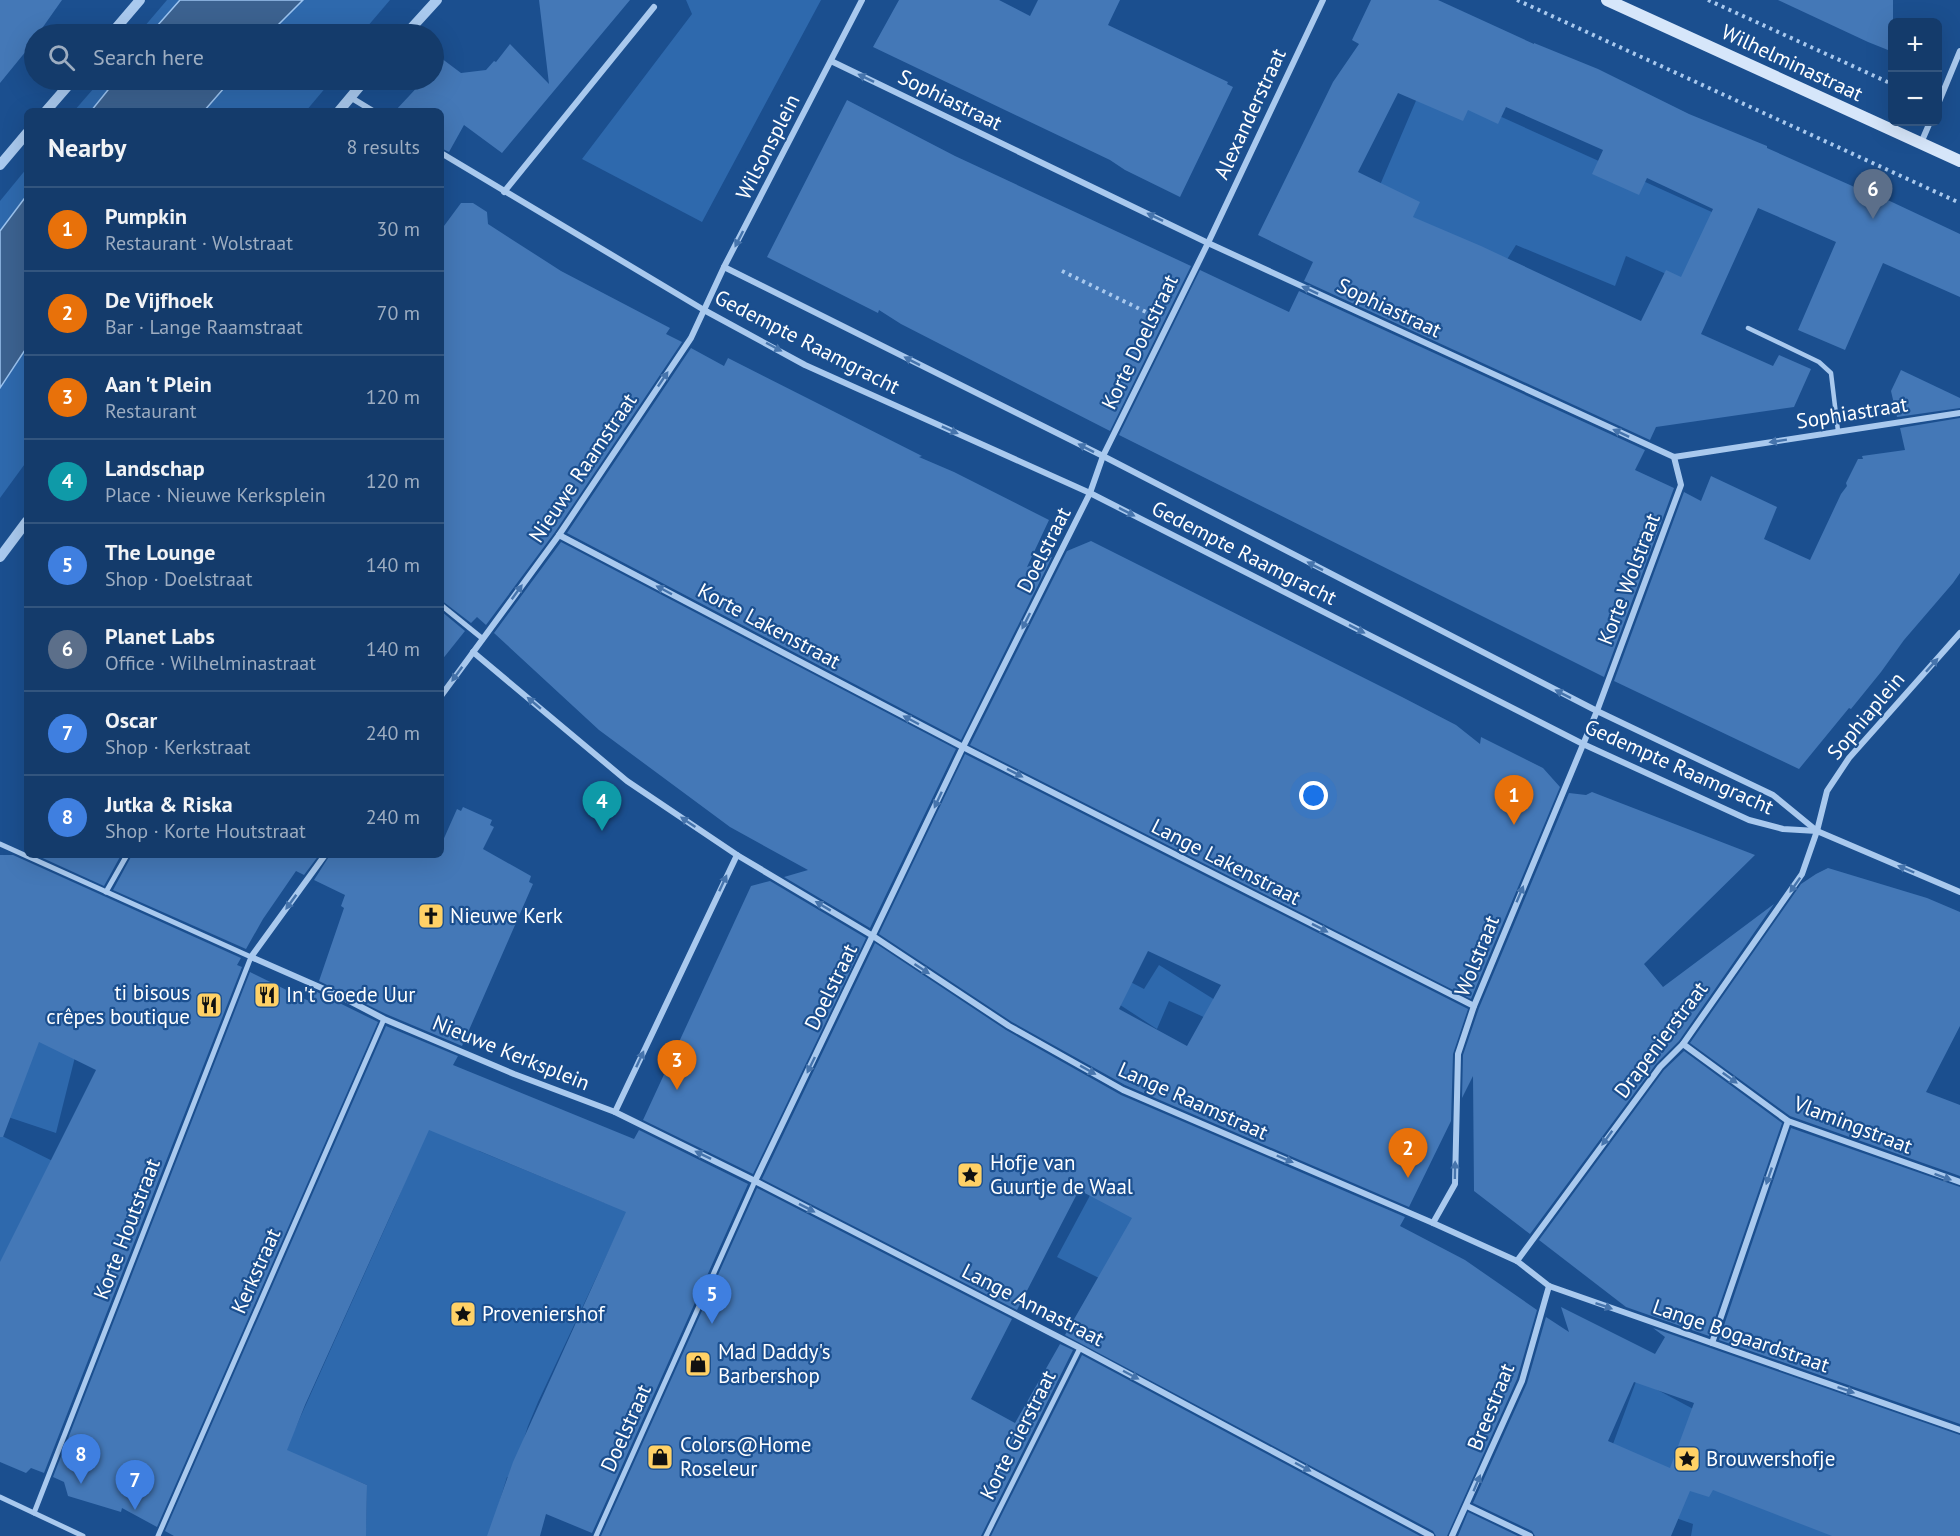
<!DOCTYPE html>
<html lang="en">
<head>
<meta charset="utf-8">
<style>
	body { margin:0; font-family:"PT Sans",sans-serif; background:#1d4271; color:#f1f3f6 }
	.controls { position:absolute; right:18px; top:18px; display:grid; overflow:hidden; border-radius:9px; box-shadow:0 6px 24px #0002 }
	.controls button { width:54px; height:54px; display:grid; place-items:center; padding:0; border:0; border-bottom:2px solid #33557e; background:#143b6b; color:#f1f3f6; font:30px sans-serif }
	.you { position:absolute; left:1314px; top:796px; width:21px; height:21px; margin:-15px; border:4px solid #fff; border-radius:50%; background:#1a73e8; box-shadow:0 0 0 9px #1a73e833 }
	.badge { display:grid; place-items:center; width:39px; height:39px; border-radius:50%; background:#e797bd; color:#fff; font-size:20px; font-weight:700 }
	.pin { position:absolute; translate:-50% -50px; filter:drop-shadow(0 2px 3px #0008) }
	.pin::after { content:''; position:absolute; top:32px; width:21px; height:18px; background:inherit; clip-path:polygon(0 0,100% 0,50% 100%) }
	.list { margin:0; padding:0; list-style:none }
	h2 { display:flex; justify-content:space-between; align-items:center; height:78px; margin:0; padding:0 24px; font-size:26px }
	h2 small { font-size:20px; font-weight:400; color:#9dadc1 }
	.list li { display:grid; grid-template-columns:39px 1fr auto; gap:18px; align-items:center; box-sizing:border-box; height:84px; padding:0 24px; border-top:2px solid #33557e }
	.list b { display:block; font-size:22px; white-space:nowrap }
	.list p { margin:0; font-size:20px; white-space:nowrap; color:#9dadc1 }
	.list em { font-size:20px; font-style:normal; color:#9dadc1 }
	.icon { flex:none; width:33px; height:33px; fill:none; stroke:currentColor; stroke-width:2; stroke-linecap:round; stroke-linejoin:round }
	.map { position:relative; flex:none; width:1960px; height:1536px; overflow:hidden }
	.search { position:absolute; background:#143b6b; box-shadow:0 6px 24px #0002; left:24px; top:24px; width:420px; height:66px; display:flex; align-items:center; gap:15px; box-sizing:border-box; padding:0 21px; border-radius:33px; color:#9dadc1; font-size:22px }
	.panel { position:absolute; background:#143b6b; box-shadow:0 6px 24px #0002; left:24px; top:108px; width:420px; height:750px; border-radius:9px }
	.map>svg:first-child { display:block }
	.green { fill:#2e69ad }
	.water { fill:#3c6290; stroke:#9cc4f0; stroke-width:1.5 }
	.building { fill:#4478b7; fill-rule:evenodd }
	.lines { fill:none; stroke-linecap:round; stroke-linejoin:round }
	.path { stroke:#a9c9ee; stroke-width:4; stroke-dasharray:3 4.5; stroke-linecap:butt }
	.service { stroke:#a9c9ee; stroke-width:4.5 }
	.pedestrian { stroke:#a9c9ee; stroke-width:5 }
	.minor { stroke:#a9c9ee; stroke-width:6 }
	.tertiary { stroke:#a9c9ee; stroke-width:10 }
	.secondary { stroke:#d6e6fa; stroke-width:12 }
	.oneway { fill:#4674ac }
	.labels { text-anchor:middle; stroke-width:4.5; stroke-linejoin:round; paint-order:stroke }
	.street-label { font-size:21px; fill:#fff; stroke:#1b4f8f }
	.poi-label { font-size:21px; fill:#fff; stroke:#1b4f8f; text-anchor:start }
</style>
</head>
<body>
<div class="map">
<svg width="1960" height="1536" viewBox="0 0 1960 1536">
	<rect width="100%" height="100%" fill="#1b4f8f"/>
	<g class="green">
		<path d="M167 0H180L150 34H138Z"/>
		<path d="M303 0H390L361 34H269Z"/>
		<path d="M686 0H821L702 222 582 159 692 14Z"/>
		<path d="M101 80H116L91 111H74Z"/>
		<path d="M231 80H332L306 111H204Z"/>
		<path d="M1424 82 1714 213 1684 282 1626 256 1615 286 1516 245 1501 269 1403 223 1380 185Z"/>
		<path d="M27 168V195L0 231V201Z"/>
		<path d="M27 347V461L0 498V388Z"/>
		<path d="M1011 934 1115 974 1144 989 1159 965 1215 1000 1208 1019 1169 1001 1157 1029Z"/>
		<path d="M24 1008 81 1033 56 1133 2 1115 0 1076Z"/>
		<path d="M441 1097 479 1151 605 1203 650 1183 619 1229 538 1402 528 1426 512 1477H507L489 1536H364L366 1529 367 1485 260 1440 295 1429 394 1208Z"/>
		<path d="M0 1135 83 1176 0 1337Z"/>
		<path d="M1101 1175 1147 1219 1111 1284 1057 1257Z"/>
		<path d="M1637 1379 1697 1411 1863 1536H1691L1693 1524 1596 1490Z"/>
	</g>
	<g class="water">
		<path d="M180 0H303L269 34H150Z"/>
		<path d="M116 80H231L204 111H91Z"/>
		<path d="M27 195V347L0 388V231Z"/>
	</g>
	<g class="building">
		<path d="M0 0H62L38 34H34V40L31 45 0 83Z"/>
		<path d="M539 0H630L502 153 464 125 449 152 441 148V111H395L424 80H434V67L441 58 461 73 486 70 494 61 496 62 510 44 549 84Z"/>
		<path d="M899 0H999L1030 16 1038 0H1120L1108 25 1228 82 1227 84 1233 87 1180 197 1125 170 1110 160 873 47Z"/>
		<path d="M1371 0H1438L1534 44V43L1598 69 1689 114 1767 146V148L1859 189 1860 187 1960 234V297L1883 263 1845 350 1798 330 1836 242 1758 208 1701 334 1773 366 1779 355 1811 369 1794 407 1656 427 1650 440 1304 281 1313 262 1258 235 1333 82 1359 44 1352 40ZM1398 93 1463 121 1468 110 1498 124 1506 107 1603 150 1592 174 1639 195 1647 178 1713 209 1681 277 1666 270 1641 321 1481 246 1413 217 1420 202 1358 172Z"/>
		<path d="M1778 0H1893V52L1868 42Z"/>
		<path d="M847 100 955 156 1191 266 1110 431 901 324 879 310 878 313 767 257Z"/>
		<path d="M461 203H473L487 212 488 224 561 271 670 328 666 334 682 342 555 532 486 625 477 617 471 623 441 600V230Z"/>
		<path d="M1200 270 1289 312 1299 291 1645 450 1635 470 1674 488 1604 677 1119 435Z"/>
		<path d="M691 348 724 366 728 358 922 456 919 457 954 472 1049 520 1027 567 1052 557 961 740 567 533Z"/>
		<path d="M1901 370 1960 398V408L1897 417 1891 391Z"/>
		<path d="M1960 418V573L1953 583 1904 640 1881 672 1851 709 1849 708 1799 769 1614 681 1684 492 1701 501 1711 476 1777 507 1764 539 1810 560 1841 494 1847 486 1846 483 1858 459H1863L1862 456 1905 450 1900 428Z"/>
		<path d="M1091 541 1402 697 1456 725 1480 744 1481 737 1543 768 1560 787 1471 999 970 745 1067 551Z"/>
		<path d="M561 542 956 749 870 928 784 877 808 870 730 827 599 730 494 633Z"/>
		<path d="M441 611 465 631 441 661Z"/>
		<path d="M965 754 1468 1009 1453 1054 1451 1121 1409 1207 1125 1085 1012 1022 879 934ZM1148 951 1221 985 1187 1046 1119 1009Z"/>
		<path d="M1592 792 1755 855 1644 964 1663 987 1774 904 1679 1041 1656 1064 1530 1234 1474 1191 1473 1076 1462 1098 1463 1055 1479 1008 1569 793 1586 795Z"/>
		<path d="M463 807 492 820 490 825 494 827 483 849 531 876 529 882 533 884 462 1046 386 1014 319 981 344 908 341 906 345 895 314 880 330 855H441V845L457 809 461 811Z"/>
		<path d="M0 855H13L241 958 237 965 242 967 44 1473 31 1468 26 1473 0 1462V1262L96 1070 39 1042 3 1137H0Z"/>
		<path d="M36 855H121L104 886Z"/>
		<path d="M132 855H319L304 875 296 871 263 919 246 949 113 890Z"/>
		<path d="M1828 868 1927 898 1960 912V1026L1926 1092 1960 1105V1176L1790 1116 1690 1043 1801 884 1816 874Z"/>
		<path d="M770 881 866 938 753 1174 643 1120 751 886Z"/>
		<path d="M875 943 1006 1030 1121 1095 1405 1217 1400 1226 1465 1260 1537 1310 1517 1379 1447 1536H1436L1433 1531 1065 1335 1132 1218 1079 1190 1017 1310 762 1179Z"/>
		<path d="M250 972 311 1002 315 991 378 1022 157 1527 122 1508 121 1512 68 1496 64 1482 53 1477Z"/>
		<path d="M386 1026 458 1056 453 1065 634 1139 639 1130 748 1184 592 1533 546 1514 540 1536H487L513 1462 626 1212 429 1130 305 1405 287 1450 367 1485 366 1536H174L165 1531Z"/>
		<path d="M1684 1051 1782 1123 1709 1336 1626 1307 1539 1240 1664 1070Z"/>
		<path d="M1791 1128 1960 1187V1424L1719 1340Z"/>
		<path d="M757 1188 1012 1319 971 1399 1015 1423 1060 1344 1073 1350 981 1536H601Z"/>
		<path d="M1561 1307 1655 1354 1665 1337 1653 1328 1960 1435V1536H1832L1713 1490 1709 1497 1690 1491 1671 1536H1535L1532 1531 1473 1503 1527 1383 1546 1317 1569 1332ZM1634 1382 1694 1403 1670 1468 1608 1441Z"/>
		<path d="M1082 1355 1420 1536H991Z"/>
		<path d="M1468 1512 1518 1536H1458Z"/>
	</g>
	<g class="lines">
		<g class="path">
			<path d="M1517 0 1960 203"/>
			<path d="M1708 0 1892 84"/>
			<path d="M1062 271 1148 313"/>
		</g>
		<path class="service" d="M1748 328 1819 362 1831 373 1838 431"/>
		<g class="pedestrian">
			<path d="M441 605 483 639"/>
			<path d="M0 844 251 957 34 1513"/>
			<path d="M106 892 127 855"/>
			<path d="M0 1497 83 1536"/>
			<path d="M158 1536 384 1019"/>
			<path d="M596 1536 755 1181"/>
			<path d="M986 1536 1080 1348"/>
		</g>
		<g class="minor">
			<path d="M831 61 1208 243 1674 457 1960 413"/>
			<path d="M350 97 373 111"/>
			<path d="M1938 104 1960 51"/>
			<path d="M1921 143 1930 122"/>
			<path d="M441 153 704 310 805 365 1090 493 1583 744 1749 820 1783 829 1817 831"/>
			<path d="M504 192 654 7"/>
			<path d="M724 267 1103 456 1597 711 1773 795 1817 831 1960 892"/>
			<path d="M559 535 963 747 1474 1006"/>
			<path d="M473 652 627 781 737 855 873 936 1009 1026 1123 1090 1433 1223 1517 1261 1549 1286 1960 1430"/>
			<path d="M441 696 559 535 691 338 724 267 862 0"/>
			<path d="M325 855 251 957 340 996 384 1019 514 1074 615 1112 755 1181 1080 1348 1431 1536"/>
			<path d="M1683 1044 1788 1121 1960 1182"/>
			<path d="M615 1112 737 855"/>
			<path d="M755 1181 963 747 1090 493 1103 456 1208 243 1323 0"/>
			<path d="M1433 1223 1455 1184 1458 1054 1474 1006 1597 711 1681 485 1674 457"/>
			<path d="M1517 1261 1660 1067 1683 1044 1802 874 1817 831 1827 791 1849 758 1960 633"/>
			<path d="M1712 1343 1788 1121"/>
			<path d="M1467 1506 1530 1536"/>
			<path d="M1452 1536 1522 1381 1549 1286"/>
		</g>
		<g class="tertiary">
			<path d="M111 34 140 0"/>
			<path d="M406 34 437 0"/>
			<path d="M46 111 73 80"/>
			<path d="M339 111 365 80"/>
			<path d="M0 165 27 133"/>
			<path d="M0 557 27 521"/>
		</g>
		<path class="secondary" d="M1607 0 1960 161"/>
	</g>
	<defs><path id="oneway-solid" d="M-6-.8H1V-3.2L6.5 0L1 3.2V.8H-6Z" transform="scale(1.5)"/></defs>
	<g class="oneway">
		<use href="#oneway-solid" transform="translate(866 78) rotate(-154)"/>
		<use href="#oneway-solid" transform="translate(1155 217) rotate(-154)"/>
		<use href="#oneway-solid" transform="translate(739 239) rotate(117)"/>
		<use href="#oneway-solid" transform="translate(1310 290) rotate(-155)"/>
		<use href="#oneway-solid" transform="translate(774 347) rotate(28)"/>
		<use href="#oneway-solid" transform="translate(912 361) rotate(-153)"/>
		<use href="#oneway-solid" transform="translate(663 379) rotate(-56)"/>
		<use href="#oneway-solid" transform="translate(950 430) rotate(24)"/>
		<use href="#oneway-solid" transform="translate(1621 433) rotate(-155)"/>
		<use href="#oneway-solid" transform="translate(1778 441) rotate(171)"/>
		<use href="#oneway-solid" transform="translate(1086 448) rotate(-153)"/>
		<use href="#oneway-solid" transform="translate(1127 512) rotate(27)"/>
		<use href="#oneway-solid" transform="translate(1315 566) rotate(-153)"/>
		<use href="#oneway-solid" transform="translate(664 590) rotate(-152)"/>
		<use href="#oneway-solid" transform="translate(517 592) rotate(-54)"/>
		<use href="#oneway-solid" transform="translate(1026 621) rotate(117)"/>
		<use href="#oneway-solid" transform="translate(1357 629) rotate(27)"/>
		<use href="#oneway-solid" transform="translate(1932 665) rotate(-48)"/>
		<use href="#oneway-solid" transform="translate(457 674) rotate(126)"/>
		<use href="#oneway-solid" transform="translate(1563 694) rotate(-153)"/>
		<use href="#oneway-solid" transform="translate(534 703) rotate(-140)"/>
		<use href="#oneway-solid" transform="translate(911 720) rotate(-152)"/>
		<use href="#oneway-solid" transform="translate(1015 773) rotate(27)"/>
		<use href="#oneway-solid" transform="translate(938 800) rotate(115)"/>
		<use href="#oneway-solid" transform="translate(688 822) rotate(-146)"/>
		<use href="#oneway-solid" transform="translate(1906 869) rotate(-157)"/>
		<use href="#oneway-solid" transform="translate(723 883) rotate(-65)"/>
		<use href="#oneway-solid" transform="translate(1795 885) rotate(125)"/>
		<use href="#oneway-solid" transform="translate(1520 894) rotate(-67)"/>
		<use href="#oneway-solid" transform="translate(291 902) rotate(126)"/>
		<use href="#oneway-solid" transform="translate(823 906) rotate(-149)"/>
		<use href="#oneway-solid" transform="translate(1320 928) rotate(27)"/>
		<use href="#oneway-solid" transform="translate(922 969) rotate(33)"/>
		<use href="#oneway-solid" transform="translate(640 1059) rotate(-65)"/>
		<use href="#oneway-solid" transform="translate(811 1065) rotate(116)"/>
		<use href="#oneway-solid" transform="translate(1088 1070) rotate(29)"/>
		<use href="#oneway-solid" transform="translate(1730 1078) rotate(36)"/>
		<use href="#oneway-solid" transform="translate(1607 1138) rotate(126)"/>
		<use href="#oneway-solid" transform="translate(703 1155) rotate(-154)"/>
		<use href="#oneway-solid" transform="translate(1285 1159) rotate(23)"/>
		<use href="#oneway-solid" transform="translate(1455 1170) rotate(-89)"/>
		<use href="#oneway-solid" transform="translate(1769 1176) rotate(109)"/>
		<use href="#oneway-solid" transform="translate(1943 1177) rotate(20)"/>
		<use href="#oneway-solid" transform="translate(807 1208) rotate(27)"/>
		<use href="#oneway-solid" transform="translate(1604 1306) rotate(19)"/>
		<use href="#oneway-solid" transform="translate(1131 1375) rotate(28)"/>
		<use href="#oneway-solid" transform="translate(1846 1390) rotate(19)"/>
		<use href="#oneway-solid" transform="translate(1303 1467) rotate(28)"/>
		<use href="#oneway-solid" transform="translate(1477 1483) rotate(-67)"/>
	</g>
	<defs>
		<symbol id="church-square" viewBox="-11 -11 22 22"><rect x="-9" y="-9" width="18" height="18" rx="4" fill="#ffd166" stroke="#1b4f8f"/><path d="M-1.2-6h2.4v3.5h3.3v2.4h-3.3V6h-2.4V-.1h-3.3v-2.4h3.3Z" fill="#111"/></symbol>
		<symbol id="restaurant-square" viewBox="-11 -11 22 22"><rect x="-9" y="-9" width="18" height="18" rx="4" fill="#ffd166" stroke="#1b4f8f"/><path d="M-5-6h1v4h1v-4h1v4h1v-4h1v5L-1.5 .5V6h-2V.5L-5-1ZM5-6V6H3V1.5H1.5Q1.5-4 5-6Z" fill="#111"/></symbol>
		<symbol id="sight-square" viewBox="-11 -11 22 22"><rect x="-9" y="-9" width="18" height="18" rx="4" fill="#ffd166" stroke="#1b4f8f"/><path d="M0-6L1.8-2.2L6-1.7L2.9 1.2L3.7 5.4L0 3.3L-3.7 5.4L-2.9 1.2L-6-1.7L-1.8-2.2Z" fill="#111"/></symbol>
		<symbol id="shop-square" viewBox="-11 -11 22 22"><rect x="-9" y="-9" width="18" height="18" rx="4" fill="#ffd166" stroke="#1b4f8f"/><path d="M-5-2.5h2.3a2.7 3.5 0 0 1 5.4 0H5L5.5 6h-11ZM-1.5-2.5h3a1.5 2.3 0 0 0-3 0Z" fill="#111"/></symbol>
	</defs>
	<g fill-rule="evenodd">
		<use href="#church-square" x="416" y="901" width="30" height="30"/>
		<use href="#restaurant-square" x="252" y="980" width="30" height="30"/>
		<use href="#restaurant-square" x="194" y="990" width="30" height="30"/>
		<use href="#sight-square" x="955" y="1160" width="30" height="30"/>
		<use href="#sight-square" x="448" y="1299" width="30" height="30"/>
		<use href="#shop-square" x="683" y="1349" width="30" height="30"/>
		<use href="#shop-square" x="645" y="1442" width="30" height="30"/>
		<use href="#sight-square" x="1672" y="1444" width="30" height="30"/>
	</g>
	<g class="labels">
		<g class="street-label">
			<text transform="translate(1792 63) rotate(25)" y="7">Wilhelminastraat</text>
			<text transform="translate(950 100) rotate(26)" y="7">Sophiastraat</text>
			<text transform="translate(1250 114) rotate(-65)" y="7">Alexanderstraat</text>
			<text transform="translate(768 147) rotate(-63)" y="7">Wilsonsplein</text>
			<text transform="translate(1389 308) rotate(25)" y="7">Sophiastraat</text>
			<text transform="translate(807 342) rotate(27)" y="7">Gedempte Raamgracht</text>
			<text transform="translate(1140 342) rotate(-64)" y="7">Korte Doelstraat</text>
			<text transform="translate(1852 413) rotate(-9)" y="7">Sophiastraat</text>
			<text transform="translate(583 468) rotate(-56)" y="7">Nieuwe Raamstraat</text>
			<text transform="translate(1044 550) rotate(-63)" y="7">Doelstraat</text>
			<text transform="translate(1244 553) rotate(27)" y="7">Gedempte Raamgracht</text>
			<text transform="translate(1629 579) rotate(-69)" y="7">Korte Wolstraat</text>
			<text transform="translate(769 626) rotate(28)" y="7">Korte Lakenstraat</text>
			<text transform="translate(1866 716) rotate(-50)" y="7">Sophiaplein</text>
			<text transform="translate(1679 767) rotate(24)" y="7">Gedempte Raamgracht</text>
			<text transform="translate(1226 862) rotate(27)" y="7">Lange Lakenstraat</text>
			<text transform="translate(1477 956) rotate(-68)" y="7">Wolstraat</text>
			<text transform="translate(831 987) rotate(-64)" y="7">Doelstraat</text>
			<text transform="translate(1661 1040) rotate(-53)" y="7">Drapenierstraat</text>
			<text transform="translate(511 1053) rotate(22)" y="7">Nieuwe Kerksplein</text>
			<text transform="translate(1193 1101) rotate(24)" y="7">Lange Raamstraat</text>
			<text transform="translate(1853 1125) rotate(21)" y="7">Vlamingstraat</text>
			<text transform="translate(127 1229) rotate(-69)" y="7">Korte Houtstraat</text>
			<text transform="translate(256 1271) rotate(-66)" y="7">Kerkstraat</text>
			<text transform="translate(1033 1305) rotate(27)" y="7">Lange Annastraat</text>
			<text transform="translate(1741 1336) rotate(19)" y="7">Lange Bogaardstraat</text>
			<text transform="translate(1491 1407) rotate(-68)" y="7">Breestraat</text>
			<text transform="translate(626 1428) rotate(-66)" y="7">Doelstraat</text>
			<text transform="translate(1018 1435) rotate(-63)" y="7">Korte Gierstraat</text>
		</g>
		<g class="poi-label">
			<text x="450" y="923">Nieuwe Kerk</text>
			<text x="190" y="1000" text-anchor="end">ti bisous<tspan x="190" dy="24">crêpes boutique</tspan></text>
			<text x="286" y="1002">In't Goede Uur</text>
			<text x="990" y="1170">Hofje van<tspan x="990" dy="24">Guurtje de Waal</tspan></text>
			<text x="482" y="1321">Proveniershof</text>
			<text x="718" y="1359">Mad Daddy's<tspan x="718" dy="24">Barbershop</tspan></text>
			<text x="680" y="1452">Colors@Home<tspan x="680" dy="24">Roseleur</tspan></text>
			<text x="1706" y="1466">Brouwershofje</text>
		</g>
	</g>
</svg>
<div class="controls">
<button>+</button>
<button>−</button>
</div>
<div class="you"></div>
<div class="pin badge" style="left:1514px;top:825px;background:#e8710a">1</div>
<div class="pin badge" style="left:1408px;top:1178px;background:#e8710a">2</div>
<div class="pin badge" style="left:677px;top:1090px;background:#e8710a">3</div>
<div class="pin badge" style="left:602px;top:831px;background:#0f9aa8">4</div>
<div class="pin badge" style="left:712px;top:1324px;background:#3f7fe0">5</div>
<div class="pin badge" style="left:1873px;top:219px;background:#5c6f8a">6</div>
<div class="pin badge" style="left:135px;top:1510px;background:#3f7fe0">7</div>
<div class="pin badge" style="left:81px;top:1484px;background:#3f7fe0">8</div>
<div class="search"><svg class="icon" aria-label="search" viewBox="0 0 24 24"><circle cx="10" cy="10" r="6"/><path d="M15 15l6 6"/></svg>Search here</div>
<section class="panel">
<h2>Nearby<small>8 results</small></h2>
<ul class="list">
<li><span class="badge" style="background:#e8710a">1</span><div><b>Pumpkin</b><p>Restaurant · Wolstraat</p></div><em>30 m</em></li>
<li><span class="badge" style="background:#e8710a">2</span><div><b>De Vijfhoek</b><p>Bar · Lange Raamstraat</p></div><em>70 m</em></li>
<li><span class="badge" style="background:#e8710a">3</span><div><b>Aan 't Plein</b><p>Restaurant</p></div><em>120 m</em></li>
<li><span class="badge" style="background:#0f9aa8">4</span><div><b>Landschap</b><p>Place · Nieuwe Kerksplein</p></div><em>120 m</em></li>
<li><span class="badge" style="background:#3f7fe0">5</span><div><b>The Lounge</b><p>Shop · Doelstraat</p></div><em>140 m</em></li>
<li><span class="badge" style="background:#5c6f8a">6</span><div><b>Planet Labs</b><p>Office · Wilhelminastraat</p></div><em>140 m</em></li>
<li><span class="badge" style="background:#3f7fe0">7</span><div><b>Oscar</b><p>Shop · Kerkstraat</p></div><em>240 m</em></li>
<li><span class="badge" style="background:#3f7fe0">8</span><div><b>Jutka &amp; Riska</b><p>Shop · Korte Houtstraat</p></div><em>240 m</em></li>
</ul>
</section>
</div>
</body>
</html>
